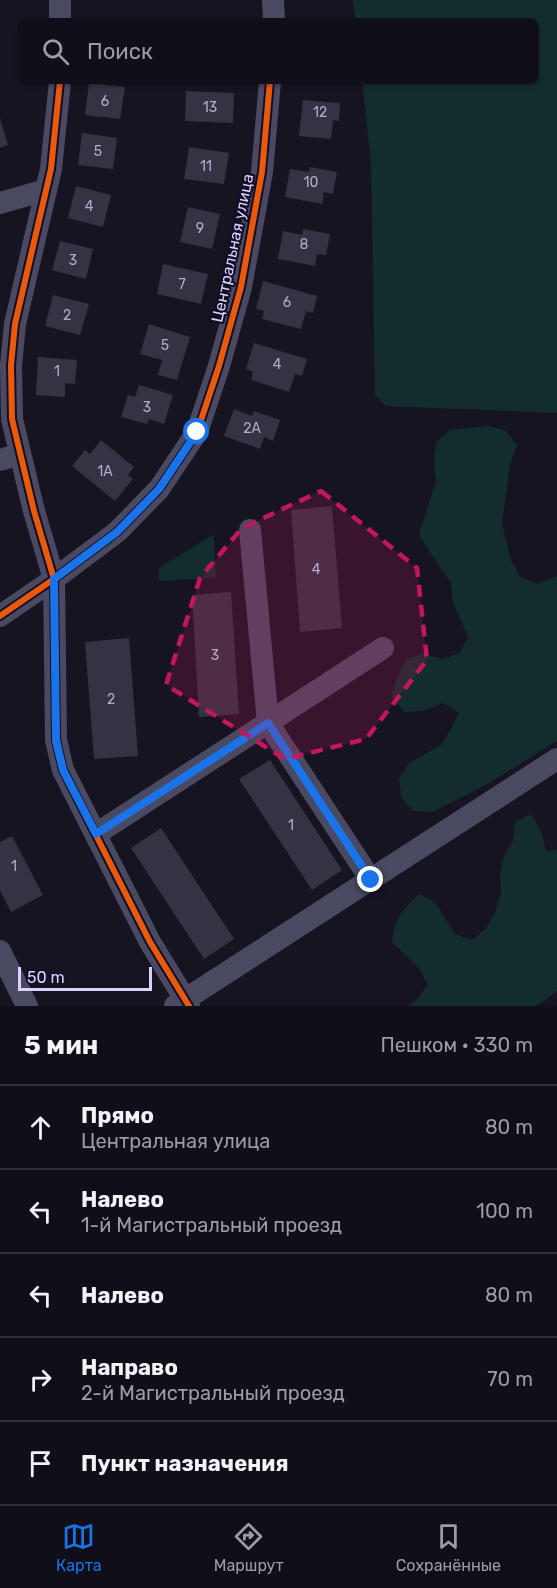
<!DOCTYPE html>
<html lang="ru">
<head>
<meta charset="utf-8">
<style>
	body { margin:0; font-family:Rubik,sans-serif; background:#1e1d26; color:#f1f3f6 }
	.scale { position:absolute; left:18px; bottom:15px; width:134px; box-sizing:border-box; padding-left:6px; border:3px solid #d9d4ff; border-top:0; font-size:16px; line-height:21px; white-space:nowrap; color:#d9d4ff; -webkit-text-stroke:4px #130f26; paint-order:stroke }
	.stop { position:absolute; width:18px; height:18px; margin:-14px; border:4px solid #1a73e8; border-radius:50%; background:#fff }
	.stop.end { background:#1a73e8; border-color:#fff; box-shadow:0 2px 6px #0008 }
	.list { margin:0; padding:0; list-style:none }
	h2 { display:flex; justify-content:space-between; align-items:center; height:78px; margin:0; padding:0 24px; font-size:26px }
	h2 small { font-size:20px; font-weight:400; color:#9c9ca2 }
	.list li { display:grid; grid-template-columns:39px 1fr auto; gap:18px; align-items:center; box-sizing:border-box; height:84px; padding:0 24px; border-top:2px solid #302f38 }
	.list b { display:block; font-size:22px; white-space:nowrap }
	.list p { margin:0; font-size:20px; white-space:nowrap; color:#9c9ca2 }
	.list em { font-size:20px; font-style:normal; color:#9c9ca2 }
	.icon { flex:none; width:33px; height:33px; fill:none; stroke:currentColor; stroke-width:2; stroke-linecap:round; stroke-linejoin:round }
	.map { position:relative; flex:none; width:557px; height:1006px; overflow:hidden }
	.search { position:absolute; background:#100f19; box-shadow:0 2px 4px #0004; left:18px; right:18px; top:18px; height:66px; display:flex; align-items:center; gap:15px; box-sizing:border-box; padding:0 21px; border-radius:9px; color:#9c9ca2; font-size:22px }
	.sheet { height:498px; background:#100f19 }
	nav { display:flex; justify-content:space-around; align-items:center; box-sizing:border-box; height:84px; border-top:2px solid #302f38; background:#100f19; font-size:16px; color:#9c9ca2 }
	nav a { display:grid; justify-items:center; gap:3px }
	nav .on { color:#1a73e8 }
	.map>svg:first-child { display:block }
	.green { fill:#132c2d }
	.building { fill:#343243 }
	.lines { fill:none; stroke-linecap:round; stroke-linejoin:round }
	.minor { stroke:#4a4962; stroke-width:22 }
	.cycleway-casing { stroke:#130f26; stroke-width:10 }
	.cycleway { stroke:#e8590c; stroke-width:6 }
	.route { stroke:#1a73e8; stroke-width:8 }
	.marked { fill:#c2185b; fill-opacity:0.2; stroke:#c2185b; stroke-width:4.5; stroke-dasharray:12 8; stroke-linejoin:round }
	.labels { text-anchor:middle; stroke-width:4.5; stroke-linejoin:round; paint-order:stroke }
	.number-label { font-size:14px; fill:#b0acd0 }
	.street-label { font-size:16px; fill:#d9d4ff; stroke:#130f26 }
</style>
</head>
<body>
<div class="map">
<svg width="557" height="1006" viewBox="0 0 557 1006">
	<rect width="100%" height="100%" fill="#161421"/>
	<g class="green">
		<path d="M353 0H557V413L386 406 375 395 371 162 362 81H536V21H356Z"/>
		<path d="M488 426 505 430 517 445 510 464 502 524 511 560 520 577 538 584 557 576V741L486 785 432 812 413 811 401 797 399 778 409 763 441 745 451 729 459 713 443 703 423 711 404 712 391 696 398 676 406 659 423 654 442 659 460 653 468 637 453 603 451 583 428 549 419 534 436 481 434 461 436 442 450 430Z"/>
		<path d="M214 534 216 578 159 581V568Z"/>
		<path d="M532 814 542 834 546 851 557 849V991L537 1006H409L416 1000 428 985 419 968 392 942C395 916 401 912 419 894L435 902 455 934 472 940 486 929 495 912 501 893 500 874 504 856 513 841 515 822Z"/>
	</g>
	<g class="building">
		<path d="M89 83 125 87 120 119 85 115Z"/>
		<path d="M186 91 234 93 233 123 185 121Z"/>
		<path d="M303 100 340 103 339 121 333 120 331 139 299 136Z"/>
		<path d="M0 118 8 145 0 148Z"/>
		<path d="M82 133 117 138 113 169 78 165Z"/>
		<path d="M189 147 229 153 224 184 184 179Z"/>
		<path d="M310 167 337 172 333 194 324 192 322 204 285 197 290 169 309 172Z"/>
		<path d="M76 186 111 195 103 227 68 218Z"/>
		<path d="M188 207 220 214 212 249 180 242Z"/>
		<path d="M303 229 330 234 326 255 317 254 315 266 278 259 283 231 302 235Z"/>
		<path d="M60 241 93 249 86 279 52 270Z"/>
		<path d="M163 264 208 274 201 304 157 294Z"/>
		<path d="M263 281 317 296 313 313 306 311 301 329 262 319 264 311 256 309Z"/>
		<path d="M53 295 89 304 80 335 45 326Z"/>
		<path d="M149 324 190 337 177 380 158 375 162 360 140 354Z"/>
		<path d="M254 343 307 359 302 376 295 374 289 392 251 380 253 372 246 369Z"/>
		<path d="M38 357 77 360 75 384 65 383V397L36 395Z"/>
		<path d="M139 385 173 395 164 424 149 419 147 424 121 417 128 395 135 397Z"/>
		<path d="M234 409 252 416 254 411 280 420 273 441 264 437 260 449 224 436Z"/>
		<path d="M101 440 134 467 128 475 133 479 115 501 72 466 85 450 90 454Z"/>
		<path d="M332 506 342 628 300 632 291 510Z"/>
		<path d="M231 592 239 714 199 717 192 595Z"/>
		<path d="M129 638 138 756 94 759 85 642Z"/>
		<path d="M270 760 342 870 312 890 239 779Z"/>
		<path d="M161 828 234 939 204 959 131 848Z"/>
		<path d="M12 836 43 895 11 912 0 890V842Z"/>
	</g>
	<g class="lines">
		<g class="minor">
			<path d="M60 0V21"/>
			<path d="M273 0 274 21"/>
			<path d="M60 81 51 169 15 324 11 365 12 419 34 511 54 579 56 740 63 770 150 942 189 1006"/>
			<path d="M0 203 46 190"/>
			<path d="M0 460 20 454"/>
			<path d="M250 530 268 723 371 880"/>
			<path d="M0 616 54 579 117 532 159 489 197 432 219 366 241 287 262 172 270 81"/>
			<path d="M96 834 383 648"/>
			<path d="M0 951 27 1006"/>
			<path d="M175 1006 557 759"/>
		</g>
		<defs>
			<g id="cycleway">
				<path d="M60 81 51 169 15 324 11 365 12 419 34 511 54 579 56 740 63 770 150 942 189 1006"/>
				<path d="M0 616 54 579 117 532 159 489 197 432 219 366 241 287 262 172 270 81"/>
			</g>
		</defs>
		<use href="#cycleway" class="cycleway-casing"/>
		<use href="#cycleway" class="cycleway"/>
	</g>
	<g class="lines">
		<path class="route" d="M197 432 159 489 117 532 54 579 56 740 63 770 96 834 268 723 371 880"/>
	</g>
	<path class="marked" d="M321 491 417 568 427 660 366 739 285 759 166 685 200 578 242 528Z"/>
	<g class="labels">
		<g class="number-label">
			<text x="105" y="106">6</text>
			<text x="210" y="112">13</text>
			<text x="320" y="117">12</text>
			<text x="98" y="156">5</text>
			<text x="206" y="171">11</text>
			<text x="311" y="187">10</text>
			<text x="89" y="211">4</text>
			<text x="200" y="233">9</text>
			<text x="304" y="249">8</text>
			<text x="73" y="265">3</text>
			<text x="182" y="289">7</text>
			<text x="287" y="307">6</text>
			<text x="67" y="320">2</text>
			<text x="165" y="350">5</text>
			<text x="277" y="369">4</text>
			<text x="57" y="376">1</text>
			<text x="147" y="412">3</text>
			<text x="252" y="433">2А</text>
			<text x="105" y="476">1А</text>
			<text x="316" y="574">4</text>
			<text x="215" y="660">3</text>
			<text x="111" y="704">2</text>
			<text x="291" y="830">1</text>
			<text x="14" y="871">1</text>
		</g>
		<g class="street-label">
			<text transform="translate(232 248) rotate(-78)" y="6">Центральная улица</text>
		</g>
	</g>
</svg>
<div class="scale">50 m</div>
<div class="stop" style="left:197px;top:432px"></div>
<div class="stop end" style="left:371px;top:880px"></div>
<div class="search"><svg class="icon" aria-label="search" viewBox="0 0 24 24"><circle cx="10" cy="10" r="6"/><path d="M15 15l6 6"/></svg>Поиск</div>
</div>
<section class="sheet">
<h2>5 мин<small>Пешком · 330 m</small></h2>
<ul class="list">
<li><svg class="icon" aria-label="ahead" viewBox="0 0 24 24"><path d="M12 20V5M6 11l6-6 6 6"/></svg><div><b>Прямо</b><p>Центральная улица</p></div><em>80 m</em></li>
<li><svg class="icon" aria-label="left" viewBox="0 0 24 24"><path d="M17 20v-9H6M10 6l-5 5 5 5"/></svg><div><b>Налево</b><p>1-й Магистральный проезд</p></div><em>100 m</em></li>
<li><svg class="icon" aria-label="left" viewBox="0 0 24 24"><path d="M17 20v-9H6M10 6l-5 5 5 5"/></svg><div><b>Налево</b></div><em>80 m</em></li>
<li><svg class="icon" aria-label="right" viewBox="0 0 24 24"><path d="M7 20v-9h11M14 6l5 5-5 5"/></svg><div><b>Направо</b><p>2-й Магистральный проезд</p></div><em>70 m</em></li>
<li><svg class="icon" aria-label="arrive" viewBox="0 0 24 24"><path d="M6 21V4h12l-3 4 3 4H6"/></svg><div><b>Пункт назначения</b></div></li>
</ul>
</section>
<nav>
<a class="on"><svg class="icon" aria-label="map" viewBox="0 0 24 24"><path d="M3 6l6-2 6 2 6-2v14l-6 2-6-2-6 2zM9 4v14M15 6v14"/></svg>Карта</a>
<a><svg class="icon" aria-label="directions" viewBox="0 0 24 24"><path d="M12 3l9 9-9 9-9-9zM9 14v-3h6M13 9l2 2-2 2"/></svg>Маршрут</a>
<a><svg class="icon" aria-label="saved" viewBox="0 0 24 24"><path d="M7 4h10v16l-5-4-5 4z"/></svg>Сохранённые</a>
</nav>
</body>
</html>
